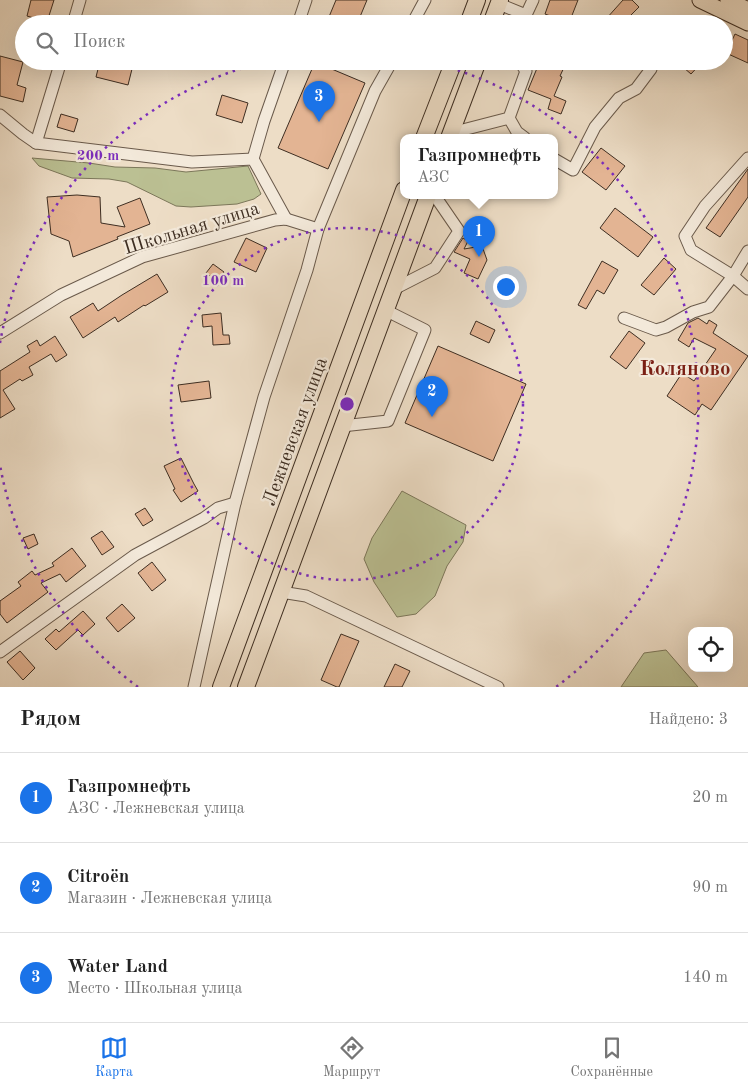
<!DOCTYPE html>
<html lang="ru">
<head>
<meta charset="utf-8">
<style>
	body { margin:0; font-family:"Old Standard TT",serif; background:#f2f2f2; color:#222 }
	.controls { position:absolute; right:15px; bottom:15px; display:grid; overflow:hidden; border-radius:10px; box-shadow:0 5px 20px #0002 }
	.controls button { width:45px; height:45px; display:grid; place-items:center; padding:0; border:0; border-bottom:1px solid #e0e0e0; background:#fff; color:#222; font:25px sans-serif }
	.you { position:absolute; left:505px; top:286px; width:18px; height:18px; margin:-12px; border:4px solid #fff; border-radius:50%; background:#1a73e8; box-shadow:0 0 0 8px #1a73e833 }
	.badge { display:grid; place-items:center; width:32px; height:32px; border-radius:50%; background:#1a73e8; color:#fff; font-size:16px; font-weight:700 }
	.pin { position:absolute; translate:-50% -41px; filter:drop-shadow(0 1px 2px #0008) }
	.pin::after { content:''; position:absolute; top:26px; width:18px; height:15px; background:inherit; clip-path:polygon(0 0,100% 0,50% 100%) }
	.popup { position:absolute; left:400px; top:134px; width:158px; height:65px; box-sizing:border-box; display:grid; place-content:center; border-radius:10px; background:#fff; filter:drop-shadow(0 1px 4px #0005); font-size:16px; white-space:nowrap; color:#767676 }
	.popup b { font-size:19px; color:#222 }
	.popup::after { content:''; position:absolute; left:50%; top:100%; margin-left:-10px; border:10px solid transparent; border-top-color:#fff }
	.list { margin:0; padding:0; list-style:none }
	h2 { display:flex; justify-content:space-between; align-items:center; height:65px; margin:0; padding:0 20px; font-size:21px }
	h2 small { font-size:16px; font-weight:400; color:#767676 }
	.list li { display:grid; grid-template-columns:32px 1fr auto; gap:15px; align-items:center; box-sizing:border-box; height:90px; padding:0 20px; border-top:1px solid #e0e0e0 }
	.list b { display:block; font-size:19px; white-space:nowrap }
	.list p { margin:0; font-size:16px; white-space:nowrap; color:#767676 }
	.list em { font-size:16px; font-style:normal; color:#767676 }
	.icon { flex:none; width:28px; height:28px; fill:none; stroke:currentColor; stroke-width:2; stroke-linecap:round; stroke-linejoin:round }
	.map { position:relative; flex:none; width:748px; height:687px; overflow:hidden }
	.search { position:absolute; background:#fff; box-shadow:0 5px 20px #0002; left:15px; right:15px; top:15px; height:55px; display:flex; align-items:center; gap:12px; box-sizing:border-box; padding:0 18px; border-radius:28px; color:#767676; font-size:19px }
	.sheet { height:335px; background:#fff }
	nav { display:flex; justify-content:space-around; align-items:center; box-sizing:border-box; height:70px; border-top:1px solid #e0e0e0; background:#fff; font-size:14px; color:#767676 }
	nav a { display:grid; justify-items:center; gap:2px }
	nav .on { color:#1a73e8 }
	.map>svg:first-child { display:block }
	.green { fill:#bbc093; stroke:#7c775a }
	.building { fill:#e3b493; stroke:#3e2e22 }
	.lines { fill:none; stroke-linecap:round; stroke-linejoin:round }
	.minor-casing { stroke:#6a5a4b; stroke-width:13 }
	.major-casing { stroke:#3e2e22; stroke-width:17 }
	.highway-casing { stroke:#3e2e22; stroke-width:18 }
	.minor { stroke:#f3e9da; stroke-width:11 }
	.major { stroke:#edddc6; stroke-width:15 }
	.highway { stroke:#edddc6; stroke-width:16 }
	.ring { fill:none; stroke:#7b2cbf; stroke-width:2.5; stroke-dasharray:2.5 5 }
	.labels { text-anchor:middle; stroke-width:4.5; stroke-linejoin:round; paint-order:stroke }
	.street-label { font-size:19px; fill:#3e2e22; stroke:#f3e9da }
	.quarter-label { font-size:21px; font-weight:bold; fill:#7a1f14; stroke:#f3e9da }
	.centre { fill:#7b2cbf; stroke:#f3e9da; stroke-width:2.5 }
	.ring-label { font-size:15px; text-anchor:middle; font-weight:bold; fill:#7b2cbf; stroke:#f3e9da; stroke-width:4.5; stroke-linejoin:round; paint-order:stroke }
</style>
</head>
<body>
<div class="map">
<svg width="748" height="687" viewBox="0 0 748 687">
	<rect width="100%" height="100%" fill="#edddc6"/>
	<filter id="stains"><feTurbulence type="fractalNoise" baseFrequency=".004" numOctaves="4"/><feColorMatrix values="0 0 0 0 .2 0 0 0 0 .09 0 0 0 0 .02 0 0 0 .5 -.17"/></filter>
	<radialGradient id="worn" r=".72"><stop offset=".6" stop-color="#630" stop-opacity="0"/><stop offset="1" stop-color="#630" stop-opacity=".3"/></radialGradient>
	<g class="green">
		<path d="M32 158 89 163 115 167 155 168 186 172 248 166 261 194 254 199 237 204 191 207 176 206 127 182 109 179 72 178 39 166Z"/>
		<path d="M402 491 466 525 463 542 447 566 435 596 416 614 397 617 374 582 364 559 372 538Z"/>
		<path d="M666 650 698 687H621L644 653Z"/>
	</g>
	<g class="building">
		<path d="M31 0H54L47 22 27 16Z"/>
		<path d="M336 0H367L357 24H326Z"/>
		<path d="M550 0H578L569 23 545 14Z"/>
		<path d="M623 0H632L639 7 622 24H611L606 19Z"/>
		<path d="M735 34 748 40V63L726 53Z"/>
		<path d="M0 56 23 62 17 85 26 88 23 102 0 96Z"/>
		<path d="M100 61H134L128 85 96 77Z"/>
		<path d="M540 61H567L560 76 562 77 554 96 566 101 561 114 548 109 551 99 528 90Z"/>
		<path d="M676 61H703L691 74Z"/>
		<path d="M315 62 365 83 328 169 278 148Z"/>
		<path d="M222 95 248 103 242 123 216 115Z"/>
		<path d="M61 114 78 119 74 132 57 127Z"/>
		<path d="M601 148 625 166 606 190 582 172Z"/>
		<path d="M748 169V197L720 237 706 228Z"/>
		<path d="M77 195 100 197 101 223 125 227 117 207 140 198 150 224 117 237 118 239 73 257 69 241 51 234 47 197Z"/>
		<path d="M615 208 653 237 638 257 600 228Z"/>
		<path d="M246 238 267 248 256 272 234 262Z"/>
		<path d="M463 238 468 241 464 249 482 246 487 260 478 279 464 273 470 259 454 252Z"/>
		<path d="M664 258 676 269 654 295 641 285Z"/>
		<path d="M602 261 618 270 604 294 597 290 586 309 578 305Z"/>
		<path d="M213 264 224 272 217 281 206 273Z"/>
		<path d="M157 274 168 292 145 306 144 305 118 322 115 317 83 338 70 317 93 303 98 311 122 295Z"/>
		<path d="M221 313 223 335H229L230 344 213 345 212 326 203 327 202 315Z"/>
		<path d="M698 318 707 324 709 320 717 325 713 333 748 356 711 410 702 404 695 415 667 396 682 373 694 381 716 349 694 338 689 347 678 340 688 323Z"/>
		<path d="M476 321 495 330 489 343 470 334Z"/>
		<path d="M629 331 645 343 626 369 610 357Z"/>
		<path d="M55 336 67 355 56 362 51 354 29 367 33 375 22 381 20 379 3 390 15 409 0 418V371L30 352 27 346 37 340 40 346Z"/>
		<path d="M438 346 526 384 493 461 405 423Z"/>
		<path d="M209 381 211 398 181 402 178 385Z"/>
		<path d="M181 458 194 484 198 491 181 502 173 490 175 489 164 466Z"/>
		<path d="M145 508 153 520 143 526 135 514Z"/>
		<path d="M102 531 114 547 102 555 91 538Z"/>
		<path d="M34 534 38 544 28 549 23 538Z"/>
		<path d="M72 548 86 566 66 582 60 574 41 583 48 592 7 623 0 614V601L21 586 18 582 32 571 35 575 54 566 52 563Z"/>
		<path d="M152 562 166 580 152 591 138 573Z"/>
		<path d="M122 604 135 618 118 632 106 618Z"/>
		<path d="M83 611 95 624 83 635 78 630 56 650 45 639 56 629 59 632Z"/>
		<path d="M341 634 359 641 339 687H337L321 680Z"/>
		<path d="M20 651 35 668 23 680 7 662Z"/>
		<path d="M395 664 410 671 402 687H384Z"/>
	</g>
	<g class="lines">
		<defs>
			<g id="minor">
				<path d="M499 4 526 15 533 0"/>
				<path d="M73 24 80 0"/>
				<path d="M298 24 306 0"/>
				<path d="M412 24 425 0"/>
				<path d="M0 115 23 134 36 143 192 162 253 159 286 219"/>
				<path d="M509 118 517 132 525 138"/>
				<path d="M451 133 509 118 526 71 519 61"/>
				<path d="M36 143 61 61"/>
				<path d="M748 158 705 206 685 236 691 250 733 276 748 289"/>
				<path d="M253 159 264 121 285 61"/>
				<path d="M554 159 573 170 595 127 619 98 636 89 651 69 653 61"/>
				<path d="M392 290 435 268 459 231 435 196"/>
				<path d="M624 318 656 330 666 327 693 312 709 307 733 276 748 251"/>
				<path d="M0 333 61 295 142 257 275 220 286 219 318 229"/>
				<path d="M342 426 388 421 425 330 385 310"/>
				<path d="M281 592 306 596 498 687"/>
				<path d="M0 652 135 555 204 518 218 508 235 503"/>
				<path d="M194 687 235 503 264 397 307 270 318 229 375 91 392 61"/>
			</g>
			<g id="major">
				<path d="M700 0 748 23"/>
				<path d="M728 0 748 10"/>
			</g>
			<g id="highway">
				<path d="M468 24 477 0"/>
				<path d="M491 24 500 0"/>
				<path d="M424 138 454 61"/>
				<path d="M449 138 478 61"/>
				<path d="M221 687 404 190"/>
				<path d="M246 687 428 196"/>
			</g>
		</defs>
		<use href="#minor" class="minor-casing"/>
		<use href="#major" class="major-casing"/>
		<use href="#highway" class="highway-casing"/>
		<use href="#minor" class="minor"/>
		<use href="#major" class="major"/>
		<use href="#highway" class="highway"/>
	</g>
	<g class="ring">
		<circle cx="347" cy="404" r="176"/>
		<path d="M138 687A352 352 0 0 1 0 465M0 343A352 352 0 0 1 265 62M429 62A352 352 0 0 1 556 687"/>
	</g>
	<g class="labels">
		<g class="street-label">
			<text transform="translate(191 227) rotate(-17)" y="7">Школьная улица</text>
			<text transform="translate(294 431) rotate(-70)" y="7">Лежневская улица</text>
		</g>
		<g class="quarter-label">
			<text x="685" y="375">Коляново</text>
		</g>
	</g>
	<circle cx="347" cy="404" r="8" class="centre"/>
	<g class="ring-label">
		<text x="98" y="160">200 m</text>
		<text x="223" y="285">100 m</text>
	</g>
	<rect width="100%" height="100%" filter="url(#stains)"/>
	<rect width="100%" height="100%" fill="url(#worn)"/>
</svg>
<div class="controls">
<button><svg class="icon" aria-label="locate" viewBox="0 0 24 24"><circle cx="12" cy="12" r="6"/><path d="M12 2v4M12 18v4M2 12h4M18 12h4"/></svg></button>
</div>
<div class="you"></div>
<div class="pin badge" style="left:479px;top:257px">1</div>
<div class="popup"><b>Газпромнефть</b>АЗС</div>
<div class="pin badge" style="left:432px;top:417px">2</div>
<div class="pin badge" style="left:319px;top:122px">3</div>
<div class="search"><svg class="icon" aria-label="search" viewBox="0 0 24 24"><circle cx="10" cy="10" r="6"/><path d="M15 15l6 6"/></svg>Поиск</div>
</div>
<section class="sheet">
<h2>Рядом<small>Найдено: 3</small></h2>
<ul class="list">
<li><span class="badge">1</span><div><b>Газпромнефть</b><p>АЗС · Лежневская улица</p></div><em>20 m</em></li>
<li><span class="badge">2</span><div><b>Citroën</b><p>Магазин · Лежневская улица</p></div><em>90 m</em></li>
<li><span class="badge">3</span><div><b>Water Land</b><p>Место · Школьная улица</p></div><em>140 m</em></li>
</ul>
</section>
<nav>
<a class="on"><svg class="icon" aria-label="map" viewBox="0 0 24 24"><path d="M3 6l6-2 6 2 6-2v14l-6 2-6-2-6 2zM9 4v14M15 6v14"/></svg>Карта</a>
<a><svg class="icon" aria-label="directions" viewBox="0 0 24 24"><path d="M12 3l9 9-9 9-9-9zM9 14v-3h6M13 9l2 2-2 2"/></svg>Маршрут</a>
<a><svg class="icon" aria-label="saved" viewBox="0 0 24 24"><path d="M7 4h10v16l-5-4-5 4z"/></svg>Сохранённые</a>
</nav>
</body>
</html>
